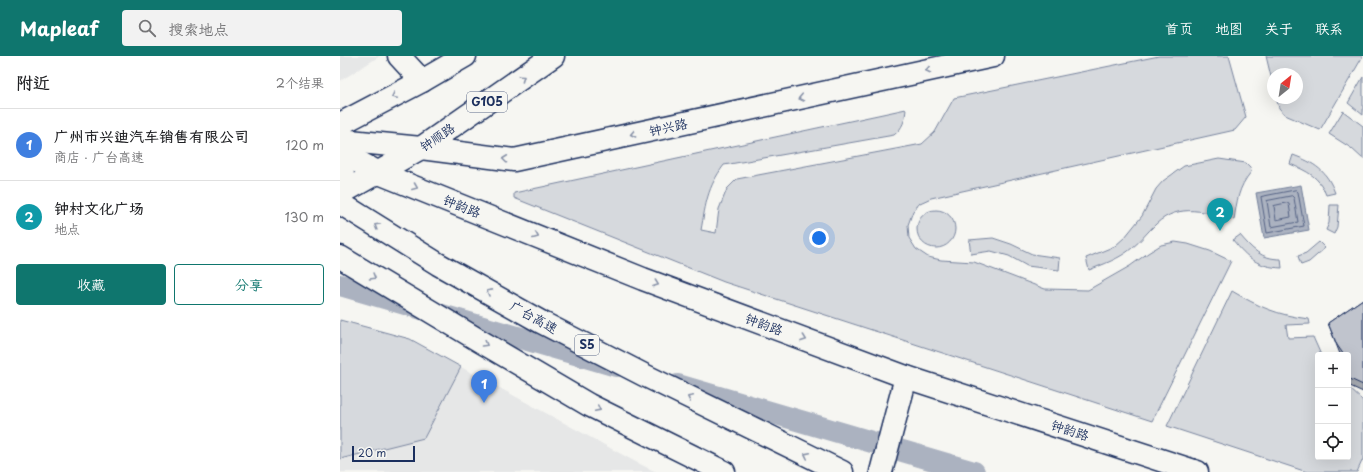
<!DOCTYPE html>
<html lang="zh">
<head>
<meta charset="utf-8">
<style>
	body { margin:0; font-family:"Playpen Sans","LXGW WenKai TC",sans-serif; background:#f2f2f2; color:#202124 }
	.controls { position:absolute; right:12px; bottom:12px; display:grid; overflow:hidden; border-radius:4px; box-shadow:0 4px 16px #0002 }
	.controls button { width:36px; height:36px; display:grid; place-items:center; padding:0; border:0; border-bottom:1px solid #e0e0e0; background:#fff; color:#202124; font:20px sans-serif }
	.compass { position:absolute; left:927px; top:12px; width:36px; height:36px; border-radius:50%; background:#fff; box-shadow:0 4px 16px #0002; rotate:30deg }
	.scale { position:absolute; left:12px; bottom:10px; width:63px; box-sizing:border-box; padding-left:4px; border:2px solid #1b2f5e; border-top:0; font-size:11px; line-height:14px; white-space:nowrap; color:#1b2f5e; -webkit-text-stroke:3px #f6f6f2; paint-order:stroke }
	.you { position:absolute; left:479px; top:182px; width:14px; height:14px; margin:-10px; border:3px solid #fff; border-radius:50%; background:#1a73e8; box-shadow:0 0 0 6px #1a73e833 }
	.badge { display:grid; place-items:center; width:26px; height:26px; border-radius:50%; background:#0f766e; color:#fff; font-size:13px; font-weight:700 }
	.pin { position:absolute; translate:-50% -33px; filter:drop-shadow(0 1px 2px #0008) }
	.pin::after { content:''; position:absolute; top:21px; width:14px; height:12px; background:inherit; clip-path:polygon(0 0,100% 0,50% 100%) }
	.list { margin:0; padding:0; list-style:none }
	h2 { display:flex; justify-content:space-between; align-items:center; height:52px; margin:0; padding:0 16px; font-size:17px }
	h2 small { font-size:13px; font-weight:400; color:#757577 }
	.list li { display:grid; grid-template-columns:26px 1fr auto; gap:12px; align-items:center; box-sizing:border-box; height:72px; padding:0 16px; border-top:1px solid #e0e0e0 }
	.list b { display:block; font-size:15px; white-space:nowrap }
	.list p { margin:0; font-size:13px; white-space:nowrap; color:#757577 }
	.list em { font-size:13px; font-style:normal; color:#757577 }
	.actions { display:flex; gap:8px; padding:12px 16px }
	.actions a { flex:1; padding:9px 0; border:1px solid #0f766e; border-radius:4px; text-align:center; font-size:14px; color:#0f766e }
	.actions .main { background:#0f766e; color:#fff }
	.icon { flex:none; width:22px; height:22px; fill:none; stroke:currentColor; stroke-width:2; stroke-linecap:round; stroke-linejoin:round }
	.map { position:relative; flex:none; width:1023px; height:416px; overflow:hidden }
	header { display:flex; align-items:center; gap:24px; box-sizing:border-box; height:56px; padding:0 20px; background:#0f766e; color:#fff }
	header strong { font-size:19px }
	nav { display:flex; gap:22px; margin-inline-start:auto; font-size:14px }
	.search { width:280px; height:36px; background:#f2f2f2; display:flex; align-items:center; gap:10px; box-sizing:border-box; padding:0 14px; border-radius:4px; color:#757577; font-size:15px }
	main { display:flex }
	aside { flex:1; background:#fff }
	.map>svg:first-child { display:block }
	.built { fill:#e6e7e7 }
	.green { fill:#d6d9dd; stroke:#78849e }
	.water { fill:#abb2c0; stroke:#717e99 }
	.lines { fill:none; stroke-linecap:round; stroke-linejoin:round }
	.shore { stroke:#556385; stroke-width:1 }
	.canal { stroke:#abb2c0; stroke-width:22 }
	.minor-casing { stroke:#1b2f5e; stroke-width:25 }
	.major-casing { stroke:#1b2f5e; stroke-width:25 }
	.highway-casing { stroke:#1b2f5e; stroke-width:25 }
	.minor { stroke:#f6f6f2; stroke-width:22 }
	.major { stroke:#f6f6f2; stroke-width:22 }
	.highway { stroke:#f6f6f2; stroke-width:22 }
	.wall { fill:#a5a9b0; stroke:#1b2f5e }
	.building { fill:#c0c4cd; stroke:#1b2f5e }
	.oneway { stroke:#8892a8 }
	.labels { text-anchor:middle; stroke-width:3; stroke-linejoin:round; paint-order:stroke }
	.shield { fill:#f6f6f2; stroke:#5d6b8a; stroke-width:1 }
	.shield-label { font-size:12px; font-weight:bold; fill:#1b2f5e }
	.street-label { font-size:13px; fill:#1b2f5e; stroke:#f6f6f2 }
</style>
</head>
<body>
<header>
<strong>Mapleaf</strong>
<div class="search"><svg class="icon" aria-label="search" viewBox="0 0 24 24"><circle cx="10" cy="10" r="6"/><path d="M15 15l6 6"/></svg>搜索地点</div>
<nav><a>首页</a><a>地图</a><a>关于</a><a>联系</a></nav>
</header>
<main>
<aside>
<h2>附近<small>2个结果</small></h2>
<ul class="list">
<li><span class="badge" style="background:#3f7fe0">1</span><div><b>广州市兴迪汽车销售有限公司</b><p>商店 · 广台高速</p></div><em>120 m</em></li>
<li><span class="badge" style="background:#0f9aa8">2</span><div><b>钟村文化广场</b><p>地点</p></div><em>130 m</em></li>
</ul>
<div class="actions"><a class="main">收藏</a><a>分享</a></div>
</aside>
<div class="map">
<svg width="1023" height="416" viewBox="0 0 1023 416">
	<rect width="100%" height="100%" fill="#f6f6f2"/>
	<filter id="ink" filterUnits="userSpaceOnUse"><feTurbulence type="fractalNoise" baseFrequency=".025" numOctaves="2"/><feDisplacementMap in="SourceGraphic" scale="8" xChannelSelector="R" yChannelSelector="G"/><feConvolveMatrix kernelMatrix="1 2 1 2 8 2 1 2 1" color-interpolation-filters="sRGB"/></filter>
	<g filter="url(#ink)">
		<g class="built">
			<path d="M0 0H40L0 25Z"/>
			<path d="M121 311 294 405 316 416H0V403L84 382Z"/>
		</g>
		<g class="green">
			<path d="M819 0H889L906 61 895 74 591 142 580 147 573 155 568 169 569 182 576 193 588 201 601 204 634 206 705 233 748 234 790 210 808 197 821 189 835 186 848 188 870 195 891 205 812 365 384 226 174 142V137L566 53C565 64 563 72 554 79L384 109C367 132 366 147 361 174L376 177 379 153 387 133 397 123 582 88 595 76 614 42Z"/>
			<path d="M926 0H1023L980 74 945 59 939 52 936 42H957V18H933V29Z"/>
			<path d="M1023 21V59L1008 47Z"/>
			<path d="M1003 55 1023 70V103L1011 92 989 78Z"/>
			<path d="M953 99C975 107 987 115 995 137L986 139C980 121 967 115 950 108Z"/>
			<path d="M879 103 906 107 910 111 911 116C898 132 897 145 894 164 866 156 840 146 816 168 808 175 801 185 792 192 779 203 764 208 749 214L746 202 775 190 785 181 802 160 816 133 823 125 844 110Z"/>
			<path d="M990 149H999L997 171 994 178 986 174 989 167Z"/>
			<circle cx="596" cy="173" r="19"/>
			<path d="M900 179C912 193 921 203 941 203L942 212C918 211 907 202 893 184Z"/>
			<path d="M653 182 671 188 692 198 720 202 719 214 687 210 669 200 651 195 631 198 629 184Z"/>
			<path d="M979 186 985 192 969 206 961 209 958 200 966 197Z"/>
			<path d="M892 235C919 251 937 259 969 263L970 268 946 269 948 282 973 281 981 299H978V401H1008V331L1023 345V403L1017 416H967L827 370Z"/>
			<path d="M0 264 70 283 121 311 84 382 0 403Z"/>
		</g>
		<path class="water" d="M961 129 969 174 924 182 916 137Z"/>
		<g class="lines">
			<g class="shore">
				<path d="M956 134 958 136 964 170 927 177 921 141Z"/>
				<path d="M952 140 954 142 958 166 931 171 927 145Z"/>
				<path d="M947 147 949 148 951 161 936 164 934 150Z"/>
			</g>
			<g class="canal">
				<path d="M0 229 276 310"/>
				<path d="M338 329 634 416"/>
			</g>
			<defs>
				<g id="minor">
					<path d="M59 0 82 25"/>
					<path d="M541 416 566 321"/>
				</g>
				<g id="major">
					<path d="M0 84 81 92 174 104 653 0"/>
					<path d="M0 96 39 117 303 223 566 321 857 416"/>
				</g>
				<g id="highway">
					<path d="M0 68 82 25 125 0"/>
					<path d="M0 102C4 113 4 122 0 133"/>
					<path d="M0 138 81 92 213 0"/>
					<path d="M0 147 98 208 201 266 304 319 502 416"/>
					<path d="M0 201 140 285 249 349 384 416"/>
				</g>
			</defs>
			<use href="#minor" class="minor-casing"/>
			<use href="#major" class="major-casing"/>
			<use href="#highway" class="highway-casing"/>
			<use href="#minor" class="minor"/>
			<use href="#major" class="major"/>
			<use href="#highway" class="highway"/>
		</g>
		<path class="wall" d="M1023 243V336L1008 329V299H1000V298L988 267Z"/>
		<path class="building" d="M1023 243V329L1008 322V299H1004L997 289 988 267Z"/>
		<defs><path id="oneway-chevron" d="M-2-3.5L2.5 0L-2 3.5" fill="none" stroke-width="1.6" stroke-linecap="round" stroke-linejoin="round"/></defs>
		<g class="oneway">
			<use href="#oneway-chevron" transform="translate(588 14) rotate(168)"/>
			<use href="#oneway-chevron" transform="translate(182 22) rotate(-35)"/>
			<use href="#oneway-chevron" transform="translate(54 40) rotate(153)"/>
			<use href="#oneway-chevron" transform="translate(461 42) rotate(168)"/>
			<use href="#oneway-chevron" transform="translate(293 78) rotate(168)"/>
			<use href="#oneway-chevron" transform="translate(165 103) rotate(-173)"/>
			<use href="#oneway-chevron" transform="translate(75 131) rotate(22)"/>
			<use href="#oneway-chevron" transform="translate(37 170) rotate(-149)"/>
			<use href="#oneway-chevron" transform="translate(196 180) rotate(22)"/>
			<use href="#oneway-chevron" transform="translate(33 221) rotate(31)"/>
			<use href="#oneway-chevron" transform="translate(316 228) rotate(20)"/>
			<use href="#oneway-chevron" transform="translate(149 236) rotate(-151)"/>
			<use href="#oneway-chevron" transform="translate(464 283) rotate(20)"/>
			<use href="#oneway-chevron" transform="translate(145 288) rotate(30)"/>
			<use href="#oneway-chevron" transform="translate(350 342) rotate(-154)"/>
			<use href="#oneway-chevron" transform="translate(258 353) rotate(26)"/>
			<use href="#oneway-chevron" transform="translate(467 399) rotate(-154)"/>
		</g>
	</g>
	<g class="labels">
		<g class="shield">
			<rect x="127" y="36" width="40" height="20" rx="3"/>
			<rect x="235" y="279" width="24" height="20" rx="3"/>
		</g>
		<g class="shield-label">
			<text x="147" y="50">G105</text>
			<text x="247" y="293">S5</text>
		</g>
		<g class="street-label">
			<text transform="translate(328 71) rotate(-12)" y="5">钟兴路</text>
			<text transform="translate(97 81) rotate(-34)" y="5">钟顺路</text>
			<text transform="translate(122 150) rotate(22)" y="5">钟韵路</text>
			<text transform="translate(194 261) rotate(29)" y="5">广台高速</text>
			<text transform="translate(424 268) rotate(20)" y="5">钟韵路</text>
			<text transform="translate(730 374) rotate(18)" y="5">钟韵路</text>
		</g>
	</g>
</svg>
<div class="controls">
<button>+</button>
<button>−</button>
<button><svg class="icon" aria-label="locate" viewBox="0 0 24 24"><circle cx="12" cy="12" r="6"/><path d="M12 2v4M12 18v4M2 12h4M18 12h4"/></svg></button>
</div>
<svg class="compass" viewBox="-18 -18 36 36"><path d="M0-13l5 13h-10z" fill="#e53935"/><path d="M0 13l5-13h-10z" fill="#757577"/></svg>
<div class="scale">20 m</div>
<div class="you"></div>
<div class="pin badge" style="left:144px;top:347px;background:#3f7fe0">1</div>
<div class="pin badge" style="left:880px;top:175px;background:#0f9aa8">2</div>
</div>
</main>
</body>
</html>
